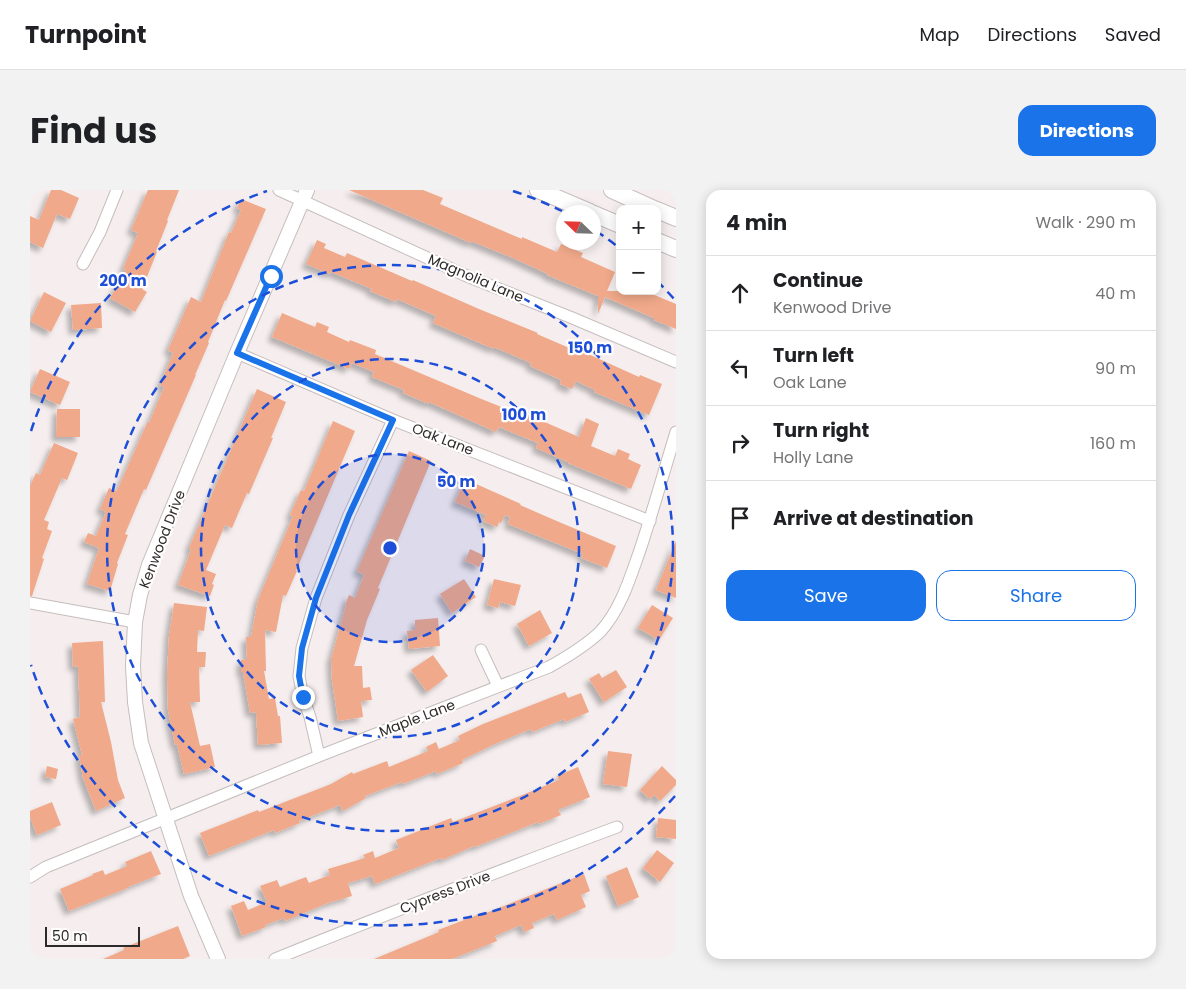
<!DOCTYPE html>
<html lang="en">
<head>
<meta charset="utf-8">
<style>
	body { margin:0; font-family:Poppins,sans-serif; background:#f2f2f2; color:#202124 }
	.controls { position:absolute; right:15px; top:15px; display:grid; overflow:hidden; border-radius:10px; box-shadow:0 2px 12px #0003 }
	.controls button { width:45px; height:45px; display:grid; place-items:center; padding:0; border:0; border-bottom:1px solid #e0e0e0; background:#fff; color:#202124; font:25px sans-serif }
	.compass { position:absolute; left:526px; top:15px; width:45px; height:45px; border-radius:50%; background:#fff; box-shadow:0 2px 12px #0003; rotate:293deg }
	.scale { position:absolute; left:15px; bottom:12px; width:95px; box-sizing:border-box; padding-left:5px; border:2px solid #2d2b2a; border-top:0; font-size:14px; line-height:18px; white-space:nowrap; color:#2d2b2a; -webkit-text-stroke:4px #fffdfd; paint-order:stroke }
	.stop { position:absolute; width:15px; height:15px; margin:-11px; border:4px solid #1a73e8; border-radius:50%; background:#fff }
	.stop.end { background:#1a73e8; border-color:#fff; box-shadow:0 1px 5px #0008 }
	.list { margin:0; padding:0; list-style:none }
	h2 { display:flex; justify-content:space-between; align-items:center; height:65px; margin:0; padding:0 20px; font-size:21px }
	h2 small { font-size:16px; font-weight:400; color:#757577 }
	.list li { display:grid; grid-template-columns:32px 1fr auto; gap:15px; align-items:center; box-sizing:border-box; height:75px; padding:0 20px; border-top:1px solid #e0e0e0 }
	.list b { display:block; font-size:19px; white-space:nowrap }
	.list p { margin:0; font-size:16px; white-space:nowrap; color:#757577 }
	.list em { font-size:16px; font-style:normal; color:#757577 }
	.actions { display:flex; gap:10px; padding:15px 20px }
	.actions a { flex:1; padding:11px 0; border:1px solid #1a73e8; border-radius:15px; text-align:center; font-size:18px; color:#1a73e8 }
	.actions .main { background:#1a73e8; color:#fff }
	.icon { flex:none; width:28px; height:28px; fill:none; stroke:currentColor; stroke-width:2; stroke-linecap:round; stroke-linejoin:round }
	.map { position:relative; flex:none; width:646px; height:769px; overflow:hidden; border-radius:15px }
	header { display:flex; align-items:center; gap:30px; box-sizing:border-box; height:70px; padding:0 25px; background:#fff; border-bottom:1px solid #e0e0e0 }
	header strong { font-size:24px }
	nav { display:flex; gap:28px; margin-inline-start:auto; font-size:18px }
	.intro { display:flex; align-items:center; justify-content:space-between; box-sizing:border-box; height:120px; padding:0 30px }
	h1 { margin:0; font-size:35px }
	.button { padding:12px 22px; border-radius:15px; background:#1a73e8; color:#fff; font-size:18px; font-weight:700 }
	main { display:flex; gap:30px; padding:0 30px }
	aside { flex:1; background:#fff; border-radius:15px; box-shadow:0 2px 12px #0003 }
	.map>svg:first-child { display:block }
	.building { fill:#f0a98a; filter:url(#shadow) }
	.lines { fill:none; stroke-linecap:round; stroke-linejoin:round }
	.minor-casing { stroke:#c5bebd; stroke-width:13 }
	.tertiary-casing { stroke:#c5bebd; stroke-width:16 }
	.secondary-casing { stroke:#c5bebd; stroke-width:18 }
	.minor { stroke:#fff; stroke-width:11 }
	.tertiary { stroke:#fff; stroke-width:14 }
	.secondary { stroke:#fff; stroke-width:16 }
	.route { stroke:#1a73e8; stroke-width:6 }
	.ring { fill:none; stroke:#1d4ed8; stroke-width:2.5; stroke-dasharray:9 6 }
	.labels { text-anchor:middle; stroke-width:4.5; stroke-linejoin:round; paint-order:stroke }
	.street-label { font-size:14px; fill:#2d2b2a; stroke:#fffdfd }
	.centre { fill:#1d4ed8; stroke:#fffdfd; stroke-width:2.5 }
	.ring-label { font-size:15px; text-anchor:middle; font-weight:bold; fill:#1d4ed8; stroke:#fffdfd; stroke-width:4.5; stroke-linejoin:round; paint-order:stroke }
</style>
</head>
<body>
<header>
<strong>Turnpoint</strong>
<nav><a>Map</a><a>Directions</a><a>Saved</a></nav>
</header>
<div class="intro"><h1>Find us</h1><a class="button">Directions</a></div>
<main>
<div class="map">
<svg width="646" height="769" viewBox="0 0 646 769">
	<defs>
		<filter id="shadow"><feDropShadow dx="-4.5" dy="4.5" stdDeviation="2.5" flood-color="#0004"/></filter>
	</defs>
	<rect width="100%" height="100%" fill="#f6eeee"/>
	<g class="building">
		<path d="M21 0H31L49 8 40 29 27 24 13 58 0 52V26L9 30Z"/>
		<path d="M118 0H149L137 30 138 31 126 61 127 62 112 99 117 102 105 122 80 108 96 80 93 79 108 43 101 40Z"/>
		<path d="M319 0H393L413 8 410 14 492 49V47L527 62 531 54 553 63 551 67 585 82 577 101H623L622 104 646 114V139L624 130V128L575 107 568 124V106L517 85 518 84 483 68 441 51V53Z"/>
		<path d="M211 9 236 19 196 111 195 110 178 152 179 153 165 185H166L116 300 114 299 95 344 98 345 87 373 88 374 80 401 57 394 69 358 54 352 58 343 66 346 76 322 70 319 79 298 87 301 117 233H119L134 197 130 195 143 163 138 160 161 107 171 112 199 42 201 43 211 20 207 18Z"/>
		<path d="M287 50 296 54 294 58 315 67 317 63 382 91 383 90 449 119 508 143 507 144 544 160 545 158 609 187 610 185 632 194 619 225 564 202 565 200 546 191 542 199 530 194 531 190 500 176 501 173 464 157V159L403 133 406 126 367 109 366 112 340 101 342 99 301 82 300 84 276 74Z"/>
		<path d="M14 102 36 113 21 142 0 131Z"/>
		<path d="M71 113 72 138 43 140 41 115Z"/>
		<path d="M252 123 285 137 287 132 299 137 297 142 319 152 320 150 346 160 345 164 449 208 484 222 485 219 549 247 556 228 569 234 561 256 585 266 588 259 600 264 598 269 611 275 601 299 538 273V272L506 258 508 253 469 237 466 242 399 212V214L373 203 374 200 342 187 344 182 322 173 319 179 242 147Z"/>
		<path d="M10 179 40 192 30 215 0 202Z"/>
		<path d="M227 199 256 212 241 248H243L219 304 217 303 202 338 195 335 176 380 186 384 182 394 184 395 180 406 148 395 161 360 159 358Z"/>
		<path d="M27 219H50V247H26Z"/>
		<path d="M303 231 325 241 266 381H267L256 406 253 405 246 442 235 440 236 481H234L239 509 245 508 248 526H250L252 553 228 555 226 522 220 523 213 482H211V470L217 469 216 447H221L228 410 263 326 260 325 271 300 274 301Z"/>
		<path d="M24 253 48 263 37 290 32 288 14 330 19 332 17 339 22 341 12 368 14 369 2 406H0V296L6 283 10 285Z"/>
		<path d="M379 261 401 271 348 398 350 399 337 430 324 476H332L333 498 340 497 342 510 331 511 333 527 308 531 302 490 301 469 316 415H315L319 405 325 408 334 385 327 381Z"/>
		<path d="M435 289 491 314 490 315 522 329 586 356 577 378 551 368 553 364 478 334 480 327 475 325 471 333 469 332 467 337 453 331 456 325 425 312Z"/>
		<path d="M646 351V408L626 400Z"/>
		<path d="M440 359 455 366 449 377 435 371Z"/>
		<path d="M434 389 446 407 422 423 410 404Z"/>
		<path d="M464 389 491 395 485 416 470 412 468 418 457 415Z"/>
		<path d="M144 413 177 417 174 441 168 440 167 462H176L175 477H169L170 512H160L170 556 180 554 185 577 154 584 147 554 145 555 138 520 137 484 139 446Z"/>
		<path d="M622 415 643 428 629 450 608 438Z"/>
		<path d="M510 420 522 443 499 456 487 434Z"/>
		<path d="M408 428 410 456 379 459 377 441 385 440V430Z"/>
		<path d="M73 451 75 512H71L81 552 88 590 95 608 66 621 53 588 49 565H52L43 529 50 527 48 476 43 477 42 453Z"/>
		<path d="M403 465 418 486 397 502 381 480Z"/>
		<path d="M586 480 597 497 574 512 559 489 569 483 572 488Z"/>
		<path d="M535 502 538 508 551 503 559 522 535 532 534 529 502 542 501 539 467 553 432 570 433 573 407 584 406 581 373 594 372 592 335 606 336 608 313 621 310 615 269 631 270 633 245 643 244 640 179 666 170 643 228 620 229 622 301 594 322 582 323 584 357 571 359 577 398 561 396 557 406 552 409 559 430 550 428 546 453 534Z"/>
		<path d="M578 561 602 564 597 597 573 594Z"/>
		<path d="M17 576 28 579 26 589 15 587Z"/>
		<path d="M632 576 646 590V595L630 611 624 605 620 609 610 600Z"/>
		<path d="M548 577 560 607 528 620 531 625 509 634 508 632 445 657 444 656 412 670 411 668 345 694 342 686 318 693 322 706 298 713 255 731 254 728 235 735 236 737 212 746 201 716 214 711 218 720 237 712 230 696 247 690 250 697 276 687 279 693 300 685 298 679 335 668 333 665 343 661 345 668 369 658 366 650 421 628 423 632 490 606 529 590 527 586Z"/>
		<path d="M22 612 31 635 7 645 0 627V621Z"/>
		<path d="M628 628 646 630V649L626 647Z"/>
		<path d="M627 660 644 673 630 692 613 678Z"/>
		<path d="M121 661 131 684 98 697V698L39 721 30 699 63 685 62 684 73 680 75 685 97 676 95 672Z"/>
		<path d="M597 677 609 707 588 716 576 686Z"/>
		<path d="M554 684 560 701 551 705 556 717 527 730 524 724 502 733 504 738 494 742 491 735 465 746 467 751 422 769H344L409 742 408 740 455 722 456 723Z"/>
		<path d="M148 736 160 766 153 769H73L94 760 93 758Z"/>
	</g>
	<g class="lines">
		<defs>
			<g id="minor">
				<path d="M249 0 439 87 540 127 646 172"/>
				<path d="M53 74 70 42 87 0"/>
				<path d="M207 163 363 230 620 331"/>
				<path d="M0 413 105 432"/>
				<path d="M451 460 468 496"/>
				<path d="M289 566 280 527 273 507 269 486 272 458 286 408 319 325 363 230"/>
				<path d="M0 687 16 677 289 566 519 477C537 467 555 456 570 442 591 419 600 388 610 360 623 321 634 281 646 242"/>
				<path d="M245 769C358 723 472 680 587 637"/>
			</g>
			<path id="tertiary" d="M188 769 161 706 111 553 105 512 103 476 105 432 110 405 119 375 207 163 277 0"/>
			<g id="secondary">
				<path d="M508 0 560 22"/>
				<path d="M582 0 624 19"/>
				<path d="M627 20 646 28"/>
				<path d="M564 24 590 35"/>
				<path d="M627 51 646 59"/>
			</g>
		</defs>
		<use href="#minor" class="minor-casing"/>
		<use href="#tertiary" class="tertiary-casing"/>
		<use href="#secondary" class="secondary-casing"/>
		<use href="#minor" class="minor"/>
		<use href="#tertiary" class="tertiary"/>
		<use href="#secondary" class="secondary"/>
	</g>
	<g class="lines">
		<path class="route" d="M241 86 207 163 363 230 319 325 286 408 272 458 269 486 273 507"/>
	</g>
	<circle cx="360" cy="358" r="94" fill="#1d4ed8" fill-opacity=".12"/>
	<g class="ring">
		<circle cx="360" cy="358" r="94"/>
		<circle cx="360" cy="358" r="189"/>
		<circle cx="360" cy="358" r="283"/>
		<path d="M645 606A378 378 0 0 1 1 475M1 241A378 378 0 0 1 237 1M483 1A378 378 0 0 1 532 21M566 41A378 378 0 0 1 587 56M627 91A378 378 0 0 1 645 110"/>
	</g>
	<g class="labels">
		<g class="street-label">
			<text transform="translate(446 88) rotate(23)" y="5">Magnolia Lane</text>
			<text transform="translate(413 249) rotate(21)" y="5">Oak Lane</text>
			<text transform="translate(132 349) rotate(-69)" y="5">Kenwood Drive</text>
			<text transform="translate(387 528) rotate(-21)" y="5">Maple Lane</text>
			<text transform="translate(415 702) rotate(-21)" y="5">Cypress Drive</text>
		</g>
	</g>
	<circle cx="360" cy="358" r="8" class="centre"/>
	<g class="ring-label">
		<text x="93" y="96">200 m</text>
		<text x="560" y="163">150 m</text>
		<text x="494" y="230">100 m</text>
		<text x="426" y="297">50 m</text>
	</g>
</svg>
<div class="controls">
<button>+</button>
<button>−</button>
</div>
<svg class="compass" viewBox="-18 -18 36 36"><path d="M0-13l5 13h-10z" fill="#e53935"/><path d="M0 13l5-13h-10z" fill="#757577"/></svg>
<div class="scale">50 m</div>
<div class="stop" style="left:241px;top:86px"></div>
<div class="stop end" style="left:273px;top:507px"></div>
</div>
<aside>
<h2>4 min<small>Walk · 290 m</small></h2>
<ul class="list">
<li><svg class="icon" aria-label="ahead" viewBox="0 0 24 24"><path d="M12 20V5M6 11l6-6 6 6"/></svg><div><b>Continue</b><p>Kenwood Drive</p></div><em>40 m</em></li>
<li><svg class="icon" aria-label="left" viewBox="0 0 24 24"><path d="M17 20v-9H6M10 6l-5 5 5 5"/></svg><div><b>Turn left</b><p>Oak Lane</p></div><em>90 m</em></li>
<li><svg class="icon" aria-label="right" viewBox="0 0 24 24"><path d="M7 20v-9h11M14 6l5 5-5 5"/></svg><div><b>Turn right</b><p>Holly Lane</p></div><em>160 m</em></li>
<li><svg class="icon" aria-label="arrive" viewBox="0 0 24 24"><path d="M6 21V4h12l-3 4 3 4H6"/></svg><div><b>Arrive at destination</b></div></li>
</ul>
<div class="actions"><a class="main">Save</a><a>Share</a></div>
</aside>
</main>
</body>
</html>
